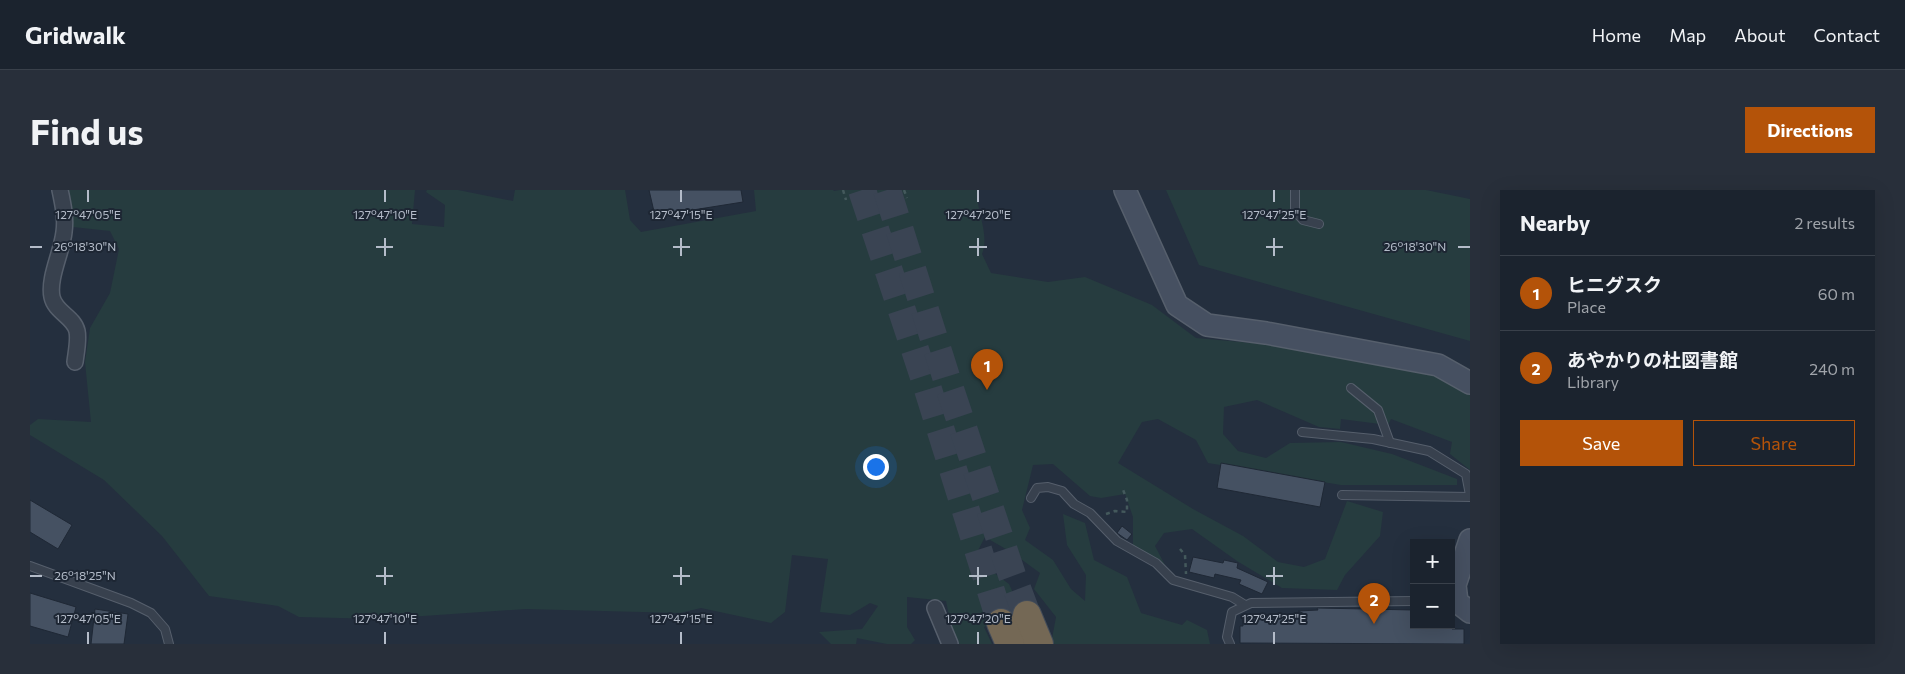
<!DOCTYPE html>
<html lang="en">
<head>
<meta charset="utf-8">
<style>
	body { margin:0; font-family:Commissioner,"Noto Sans JP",sans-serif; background:#282f3a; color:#f1f3f6 }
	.controls { position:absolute; right:15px; bottom:15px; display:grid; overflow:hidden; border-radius:0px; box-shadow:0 5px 20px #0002 }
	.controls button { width:45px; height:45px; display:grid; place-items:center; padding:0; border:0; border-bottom:1px solid #39404a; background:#1b232e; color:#f1f3f6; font:25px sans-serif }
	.you { position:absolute; left:845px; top:276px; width:18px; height:18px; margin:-12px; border:4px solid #fff; border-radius:50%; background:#1a73e8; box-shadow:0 0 0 8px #1a73e833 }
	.badge { display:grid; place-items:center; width:32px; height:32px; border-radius:50%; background:#b45309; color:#fff; font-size:16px; font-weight:700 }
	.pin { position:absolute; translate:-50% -41px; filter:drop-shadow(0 1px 2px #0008) }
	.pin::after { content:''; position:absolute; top:26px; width:18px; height:15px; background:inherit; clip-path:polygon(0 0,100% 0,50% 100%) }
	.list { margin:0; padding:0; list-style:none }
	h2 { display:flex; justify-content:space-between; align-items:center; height:65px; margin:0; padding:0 20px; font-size:21px }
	h2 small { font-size:16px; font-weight:400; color:#a0a4aa }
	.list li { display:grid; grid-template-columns:32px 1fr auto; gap:15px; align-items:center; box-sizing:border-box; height:75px; padding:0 20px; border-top:1px solid #39404a }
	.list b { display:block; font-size:19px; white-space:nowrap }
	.list p { margin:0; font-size:16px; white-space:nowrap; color:#a0a4aa }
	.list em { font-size:16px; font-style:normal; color:#a0a4aa }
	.actions { display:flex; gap:10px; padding:15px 20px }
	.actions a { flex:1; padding:11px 0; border:1px solid #b45309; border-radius:0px; text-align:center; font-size:18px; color:#b45309 }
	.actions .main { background:#b45309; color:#fff }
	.map { position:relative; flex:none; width:1440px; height:454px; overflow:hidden; border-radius:0px }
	header { display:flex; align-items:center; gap:30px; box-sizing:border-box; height:70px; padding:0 25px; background:#1b232e; border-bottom:1px solid #39404a }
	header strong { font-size:24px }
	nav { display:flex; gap:28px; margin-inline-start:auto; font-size:18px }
	.intro { display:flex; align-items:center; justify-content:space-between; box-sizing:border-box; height:120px; padding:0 30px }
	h1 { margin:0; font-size:35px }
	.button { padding:12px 22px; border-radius:0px; background:#b45309; color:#fff; font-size:18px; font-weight:700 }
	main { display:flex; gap:30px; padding:0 30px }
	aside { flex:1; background:#1b232e; border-radius:0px; box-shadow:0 5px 20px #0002 }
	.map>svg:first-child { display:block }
	.green { fill:#263c3f }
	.building { fill:#455162; stroke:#1f2835 }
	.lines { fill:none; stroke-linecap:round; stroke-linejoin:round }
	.highway-tunnel { stroke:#3a4453; stroke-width:28; stroke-dasharray:28 14; stroke-linecap:butt }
	.lane-casing { stroke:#565f6c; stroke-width:10 }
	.street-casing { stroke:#565f6c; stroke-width:18 }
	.secondary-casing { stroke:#565f6c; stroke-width:24 }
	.highway-casing { stroke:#434c59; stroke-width:30 }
	.path { stroke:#44595c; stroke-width:2.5; stroke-dasharray:4 4; stroke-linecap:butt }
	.lane { stroke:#38414e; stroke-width:8 }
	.street { stroke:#38414e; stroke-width:15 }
	.secondary { stroke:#465061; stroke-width:21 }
	.highway { stroke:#746855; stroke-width:28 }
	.ticks { fill:none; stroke:#b4bcc9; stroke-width:2 }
	.ticks-label { font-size:12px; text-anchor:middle; fill:#b4bcc9; stroke:#1d2633; stroke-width:4; stroke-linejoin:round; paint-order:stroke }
</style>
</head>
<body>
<header>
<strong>Gridwalk</strong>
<nav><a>Home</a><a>Map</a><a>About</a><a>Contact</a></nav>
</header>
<div class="intro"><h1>Find us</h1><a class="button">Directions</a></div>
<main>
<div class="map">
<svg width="1440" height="454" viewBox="0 0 1440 454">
	<rect width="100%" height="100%" fill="#242f3e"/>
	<g class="green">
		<path d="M38 0H385L382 34 414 37 415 15 396 2 397 0H428L483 11 485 0H595L600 30 611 42 726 21 724 0H803L804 1 810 0H947C946 21 960 44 952 64L961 83 1018 92 1055 87 1122 115 1166 148 1269 157 1414 185 1440 202V280L1420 264 1422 252 1361 229 1358 235 1311 229 1310 239 1289 237 1227 210 1194 217 1193 244 1208 261 1236 268 1260 253 1311 252 1362 264 1427 289V295H1311L1178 273 1166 250 1128 229 1112 232 1088 273 1163 319 1213 346 1248 372 1274 377 1295 369 1317 311 1353 322 1350 346 1315 385 1307 400 1252 398 1207 371 1162 339 1134 343 1125 356 1135 375 1103 356V327L1095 304 1071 308 1060 306 1023 274 1003 275 992 320 1000 338 995 350 1023 370 1041 399 1055 411 1056 385 1037 355 1033 324 1055 333 1064 370 1097 387 1111 423 1152 435 1157 430 1177 440 1180 454H1021L1026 427 1004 399 1010 383 981 362 955 347 944 368 979 394 991 420 954 437 962 454H927L922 440 916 411 877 407V437L885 450 881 454H857L827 448 826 454H801L789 442 832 439 848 416 840 413 820 425 790 422 798 369 762 365 755 422 741 433 671 418 650 423 496 419 350 429 269 427 248 416 179 406 132 346 74 290 0 245V235L8 229 61 232 55 172 60 138 80 103 89 59 80 41 43 37 41 13Z"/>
		<path d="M1136 0H1396L1440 9V151L1169 75Z"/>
	</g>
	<g class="building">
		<path d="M619 0H711L713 12 625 26Z"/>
		<path d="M1191 273 1295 292 1290 317 1187 298Z"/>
		<path d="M0 310 42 335 28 359 0 342Z"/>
		<path d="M1092 336 1102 344 1097 350 1087 343Z"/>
		<path d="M1163 367 1193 373 1194 370 1208 373 1207 378 1238 392 1232 404 1209 394 1211 390 1185 384 1184 388 1159 382Z"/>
		<path d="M0 403 46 417 38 447 0 436Z"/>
		<path d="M1287 418 1384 420V435H1422V439H1434V454L1210 453V436H1213V428H1221L1222 425H1277L1268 421 1288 420Z"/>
		<path d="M65 419 98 424 94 454H61Z"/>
	</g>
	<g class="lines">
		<g class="highway-tunnel">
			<path d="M832 0 896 193 971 433"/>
			<path d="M857 0 919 196 982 385 997 425"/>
		</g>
		<defs>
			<g id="lane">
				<path d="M1265 0V21L1273 30 1289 34"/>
				<path d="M1321 198 1348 220 1360 253"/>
				<path d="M1272 242 1343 249 1399 261 1436 284 1440 305"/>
				<path d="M1312 305 1440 307"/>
				<path d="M1001 308 1007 298 1018 297 1032 301 1044 314 1060 323 1087 351 1126 373 1143 390 1202 407 1215 415"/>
				<path d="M0 376 101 413 121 423 135 439 139 454"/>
				<path d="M1200 454 1197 447 1202 422 1221 413 1384 411"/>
			</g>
			<g id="street">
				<path d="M30 0C33 14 36 28 34 42 32 62 18 88 22 107 25 122 44 127 47 141 49 150 46 163 45 172"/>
				<path d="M905 418 920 454"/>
			</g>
			<g id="secondary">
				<path d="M1095 0 1147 115 1177 135 1236 143 1408 175 1440 193"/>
				<path d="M1440 350 1425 395 1427 412 1440 422"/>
			</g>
			<g id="highway">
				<path d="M997 425 1009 454"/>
				<path d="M971 433 980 454"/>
			</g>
		</defs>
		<use href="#lane" class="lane-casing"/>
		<use href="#street" class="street-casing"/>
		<use href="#secondary" class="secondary-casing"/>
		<use href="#highway" class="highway-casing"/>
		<g class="path">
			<path d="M813 0 816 10"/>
			<path d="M874 0 877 8"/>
			<path d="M1076 324 1085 321 1097 322V310L1092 297"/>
			<path d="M1150 359 1155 365 1156 384"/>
		</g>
		<use href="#lane" class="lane"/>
		<use href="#street" class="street"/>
		<use href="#secondary" class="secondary"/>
		<use href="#highway" class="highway"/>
	</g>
	<path class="ticks" d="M58 0V12M355 0V12M651 0V12M948 0V12M1244 0V12M355 48V66M651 48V66M948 48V66M1244 48V66M0 57H12M346 57H363M643 57H660M939 57H957M1236 57H1253M1428 57H1440M355 377V395M651 377V395M948 377V395M1244 377V395M0 386H12M346 386H363M643 386H660M939 386H957M1236 386H1253M58 442V454M355 442V454M651 442V454M948 442V454M1244 442V454"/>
	<g class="ticks-label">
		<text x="58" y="29">127°47'05"E</text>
		<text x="355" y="29">127°47'10"E</text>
		<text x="651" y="29">127°47'15"E</text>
		<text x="948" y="29">127°47'20"E</text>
		<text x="1244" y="29">127°47'25"E</text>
		<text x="55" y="61">26°18'30"N</text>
		<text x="1385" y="61">26°18'30"N</text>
		<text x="55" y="390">26°18'25"N</text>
		<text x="58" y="433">127°47'05"E</text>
		<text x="355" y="433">127°47'10"E</text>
		<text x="651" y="433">127°47'15"E</text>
		<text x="948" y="433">127°47'20"E</text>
		<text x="1244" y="433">127°47'25"E</text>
	</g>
</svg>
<div class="controls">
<button>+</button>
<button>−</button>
</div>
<div class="you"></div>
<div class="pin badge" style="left:957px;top:200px">1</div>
<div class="pin badge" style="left:1344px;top:434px">2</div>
</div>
<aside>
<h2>Nearby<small>2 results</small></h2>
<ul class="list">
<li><span class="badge">1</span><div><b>ヒニグスク</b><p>Place</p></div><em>60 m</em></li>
<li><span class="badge">2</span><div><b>あやかりの杜図書館</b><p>Library</p></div><em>240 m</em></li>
</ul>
<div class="actions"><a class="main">Save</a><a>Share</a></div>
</aside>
</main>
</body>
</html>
